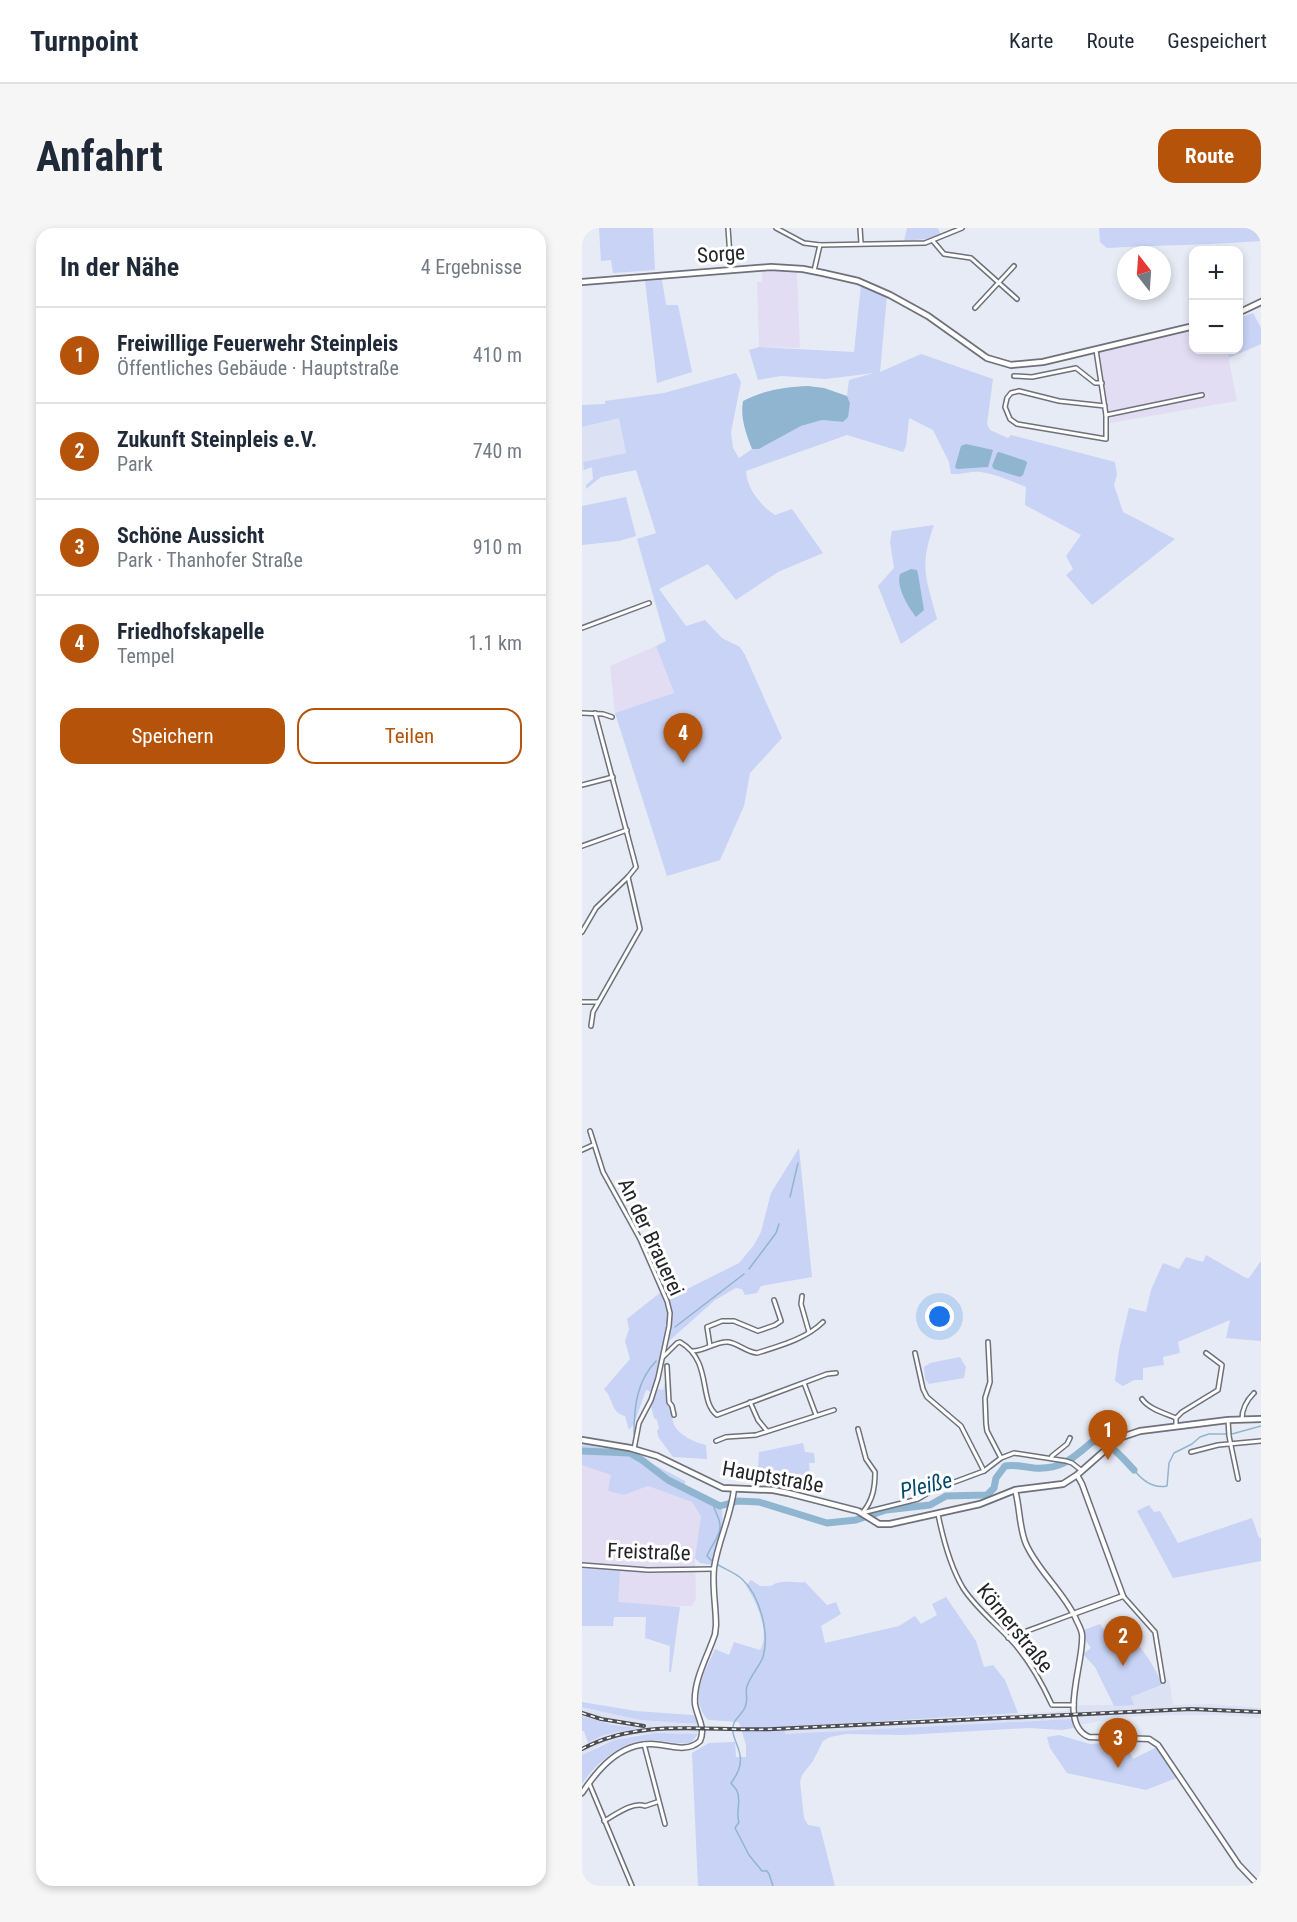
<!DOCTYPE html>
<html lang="de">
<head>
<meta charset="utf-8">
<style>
	body { margin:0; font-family:"Roboto Condensed",sans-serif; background:#f6f6f7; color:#1f2937 }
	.controls { position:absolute; right:18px; top:18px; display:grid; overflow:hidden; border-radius:12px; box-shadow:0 3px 9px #0003 }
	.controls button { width:54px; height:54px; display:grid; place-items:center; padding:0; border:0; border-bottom:2px solid #e0e1e3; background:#fff; color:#1f2937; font:30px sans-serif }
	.compass { position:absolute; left:535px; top:18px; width:54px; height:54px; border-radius:50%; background:#fff; box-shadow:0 3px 9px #0003; rotate:343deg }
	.you { position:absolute; left:358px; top:1089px; width:21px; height:21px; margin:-15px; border:4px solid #fff; border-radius:50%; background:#1a73e8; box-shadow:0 0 0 9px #1a73e833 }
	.badge { display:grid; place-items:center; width:39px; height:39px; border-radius:50%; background:#b45309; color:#fff; font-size:20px; font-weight:700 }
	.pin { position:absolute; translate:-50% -50px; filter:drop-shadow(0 2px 3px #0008) }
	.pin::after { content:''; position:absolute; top:32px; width:21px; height:18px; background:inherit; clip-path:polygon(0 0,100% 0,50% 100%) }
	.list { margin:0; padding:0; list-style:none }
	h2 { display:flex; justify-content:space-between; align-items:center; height:78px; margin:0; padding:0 24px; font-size:26px }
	h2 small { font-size:20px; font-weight:400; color:#747a83 }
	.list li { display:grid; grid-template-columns:39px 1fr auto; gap:18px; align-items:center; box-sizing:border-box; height:96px; padding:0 24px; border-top:2px solid #e0e1e3 }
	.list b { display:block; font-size:22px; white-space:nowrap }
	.list p { margin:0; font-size:20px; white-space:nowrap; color:#747a83 }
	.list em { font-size:20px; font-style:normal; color:#747a83 }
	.actions { display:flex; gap:12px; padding:18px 24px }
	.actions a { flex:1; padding:14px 0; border:2px solid #b45309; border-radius:18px; text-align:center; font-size:21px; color:#b45309 }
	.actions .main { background:#b45309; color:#fff }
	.map { position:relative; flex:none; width:679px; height:1658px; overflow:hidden; border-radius:18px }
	header { display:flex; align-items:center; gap:36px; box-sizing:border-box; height:84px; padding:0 30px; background:#fff; border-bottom:2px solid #e0e1e3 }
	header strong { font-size:28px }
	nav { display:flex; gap:33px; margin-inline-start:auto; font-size:21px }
	.intro { display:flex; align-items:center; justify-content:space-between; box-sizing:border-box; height:144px; padding:0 36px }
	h1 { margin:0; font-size:42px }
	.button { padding:15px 27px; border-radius:18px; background:#b45309; color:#fff; font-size:21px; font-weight:700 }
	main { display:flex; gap:36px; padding:0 36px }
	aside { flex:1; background:#fff; border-radius:18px; box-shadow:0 3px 9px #0003 }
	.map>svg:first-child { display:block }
	.commercial { fill:#e2ddf3 }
	.built { fill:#dce1f3 }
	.green { fill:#c8d3f5 }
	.water { fill:#90b5d0 }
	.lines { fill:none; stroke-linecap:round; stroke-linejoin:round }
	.stream { stroke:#90b5d0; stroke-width:1.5 }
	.river { stroke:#90b5d0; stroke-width:7 }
	.minor-casing { stroke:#6e717a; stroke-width:6 }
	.tertiary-casing { stroke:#6e717a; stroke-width:7 }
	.secondary-casing { stroke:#6e717a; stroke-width:8 }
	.primary-casing { stroke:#6e717a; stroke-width:8 }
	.minor { stroke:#fff; stroke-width:3 }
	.tertiary { stroke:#fff; stroke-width:4 }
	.secondary { stroke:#fff; stroke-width:4.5 }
	.primary { stroke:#fff; stroke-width:4.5 }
	.rail-casing { stroke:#4c4e53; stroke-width:4 }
	.rail { stroke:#fff; stroke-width:1.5; stroke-dasharray:4.5; stroke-linecap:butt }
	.labels { text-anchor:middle; stroke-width:6; stroke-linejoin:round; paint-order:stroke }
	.street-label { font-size:21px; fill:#222427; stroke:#fff }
	.water-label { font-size:22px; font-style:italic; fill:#06496e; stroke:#fff }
</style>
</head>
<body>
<header>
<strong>Turnpoint</strong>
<nav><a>Karte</a><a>Route</a><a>Gespeichert</a></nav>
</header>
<div class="intro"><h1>Anfahrt</h1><a class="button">Route</a></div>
<main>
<aside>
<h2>In der Nähe<small>4 Ergebnisse</small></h2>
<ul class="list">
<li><span class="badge">1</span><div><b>Freiwillige Feuerwehr Steinpleis</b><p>Öffentliches Gebäude · Hauptstraße</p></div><em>410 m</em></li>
<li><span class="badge">2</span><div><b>Zukunft Steinpleis e.V.</b><p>Park</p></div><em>740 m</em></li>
<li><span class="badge">3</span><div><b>Schöne Aussicht</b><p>Park · Thanhofer Straße</p></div><em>910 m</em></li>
<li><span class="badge">4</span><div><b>Friedhofskapelle</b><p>Tempel</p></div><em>1.1 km</em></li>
</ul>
<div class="actions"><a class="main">Speichern</a><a>Teilen</a></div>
</aside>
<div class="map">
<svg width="679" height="1658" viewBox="0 0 679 1658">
	<rect width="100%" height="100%" fill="#e7ebf5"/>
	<g class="commercial">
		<path d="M180 43H215L218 120 177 119 175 54H180Z"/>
		<path d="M611 102 612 122H645L655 173 528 195 517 124Z"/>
		<path d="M74 418 92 466 33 485 28 438Z"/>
		<path d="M0 1237 30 1247 26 1263 42 1267 66 1258 110 1274 119 1288 113 1330 114 1370 110 1378H69L35 1374 0 1341Z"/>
	</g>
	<g class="built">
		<path d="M37 189 44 225 1 234 2 242 0 243V199Z"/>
		<path d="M587 1451 591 1477 628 1476 679 1480V1490L639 1487H591L541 1489 497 1497 495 1491H490L203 1506 202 1499 486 1483 487 1479 495 1477H551L549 1469 580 1458 579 1453Z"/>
		<path d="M0 1479 58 1492 116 1496V1506L73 1505 52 1507 22 1515 0 1527V1519L21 1507 53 1500 0 1488Z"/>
	</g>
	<g class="green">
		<path d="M17 0H71L73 42 31 45 29 32 19 33Z"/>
		<path d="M325 0H356L358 6 344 11 322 13Z"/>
		<path d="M517 0H679V13C628 17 577 17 525 20L518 14Z"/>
		<path d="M80 52 84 77H96L110 144 75 155 63 53Z"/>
		<path d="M279 57 305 67 298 144 339 126 411 151 405 196 408 202 426 210 429 207 533 234 535 247 532 257 541 284 593 311 510 377 484 347 491 341 484 328 499 307 443 277 444 259C429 253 414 246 398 244 388 243 379 247 369 246L367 234 351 202 327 190 324 218 321 224 265 207 164 243C165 261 179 278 193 287L210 281 241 325 196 344 154 372 126 336 77 361 104 398 123 392 140 410 158 419 163 427 200 510 168 545 162 578 138 632 85 648 33 485 92 465 74 418 84 413 55 311 74 305 54 242 19 249 4 261V257L11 251 10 239 2 242 1 234 44 225 37 190 0 199V177L23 176V173L82 165 154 145 159 154 149 204 151 220 157 230 170 221H177L219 198 240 192 261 194 268 175 265 168 267 152 292 145 244 151 199 148 176 152 167 122 177 119 272 124Z"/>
		<path d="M671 85 679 100V116L647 130 645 122H656L657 90Z"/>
		<path d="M44 269 54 308 37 313 0 317V278Z"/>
		<path d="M352 297C337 338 344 350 355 391L319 416 296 358 312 340 308 314 310 303Z"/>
		<path d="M217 920 230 1049 179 1058 175 1065 163 1067 160 1061 154 1060 133 1072 86 1114C89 1097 91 1084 85 1067L88 1066 93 1067 157 1035 172 1017 179 1004 189 965Z"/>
		<path d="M624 1027 664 1050H667L679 1033V1113L644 1110 648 1092 596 1114 598 1125 581 1129 582 1137 561 1140V1152H552L541 1158 533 1153 537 1122 547 1080 564 1084 569 1062 581 1035 597 1041 604 1029 621 1034Z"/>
		<path d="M79 1064 86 1088 81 1120 71 1164 64 1162 52 1196 47 1202 43 1188C28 1184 32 1171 22 1161L48 1131 43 1113 47 1101 45 1091Z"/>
		<path d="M378 1129 384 1139 382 1150 347 1156 343 1151 342 1139 348 1135Z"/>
		<path d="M84 1149V1166L92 1197C98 1208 112 1214 124 1217L125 1231 91 1229 77 1210 75 1203 77 1200 75 1192 72 1190 69 1178 76 1161 81 1162Z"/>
		<path d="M221 1215 223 1224 232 1225 233 1235H227L228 1249 237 1255V1258L227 1257 223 1259 198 1248 173 1245 171 1251 153 1248V1243L176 1239 177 1224Z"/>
		<path d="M0 1216 50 1225 103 1253V1260L140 1281 141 1297 135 1315 131 1337 118 1335 113 1330 119 1288 110 1274 66 1258 42 1267 26 1263 29 1247 0 1237Z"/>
		<path d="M567 1277 572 1284 578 1283 596 1315 670 1290 677 1310H679V1333L591 1350 555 1283Z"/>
		<path d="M0 1341 38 1343 36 1374 98 1379 89 1444H87L88 1418 63 1410 64 1389H32L31 1398H0Z"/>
		<path d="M169 1352 178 1358H189C199 1350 212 1356 223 1354L245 1377 254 1374 259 1386 239 1398 243 1415 317 1398 333 1388 339 1396 355 1387 350 1376 364 1369 394 1413 402 1439 411 1437 423 1452 436 1485 203 1499V1506L490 1491 492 1500 480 1502 447 1500 322 1507 264 1506 248 1509 241 1513 231 1533 220 1547 218 1554 222 1590 226 1597 238 1599 253 1658H116L110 1525 127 1515 153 1514 154 1529H164V1517L157 1494 126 1492C106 1471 123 1444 133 1421L147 1427 152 1414 178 1422C189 1406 174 1372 164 1358Z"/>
		<path d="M518 1396 527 1408 540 1398C556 1415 572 1435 580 1457L549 1469 552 1477 532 1478 513 1439 501 1426 509 1420 502 1410 504 1407 502 1402Z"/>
		<path d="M0 1474 54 1483 110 1487 113 1488 116 1496 58 1492 0 1479Z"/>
		<path d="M0 1488 32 1497 56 1500 21 1507 6 1515 2 1503H0Z"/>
		<path d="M73 1505 116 1506 109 1515C95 1517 81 1512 66 1512 40 1513 14 1535 0 1556V1527L32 1512Z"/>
		<path d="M477 1507 508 1516 543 1514 551 1531 575 1519 597 1549 564 1562 485 1545 468 1520 465 1509Z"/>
	</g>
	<g class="water">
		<path d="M226 158 242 160 265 168 268 175 266 189 261 194 240 192 219 198 177 221H170C164 205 158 190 161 173 182 162 203 159 226 158Z"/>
		<path d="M384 216 411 222 406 239 375 241 373 239 379 218Z"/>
		<path d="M417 224 444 233 445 235 441 247 438 249 412 241 410 238 415 225Z"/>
		<path d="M329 341 335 342 336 346 342 382 334 389C326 379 314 359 318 346Z"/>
	</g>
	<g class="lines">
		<g class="stream">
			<path d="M208 969 216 935"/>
			<path d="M167 1041 194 1005 197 996"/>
			<path d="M93 1099 162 1046"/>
			<path d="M52 1206C52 1178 55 1153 74 1133"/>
			<path d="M552 1242C560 1252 571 1261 585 1258L587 1235 592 1225 610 1216 618 1209 627 1206H650L679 1198"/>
			<path d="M131 1275C132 1284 139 1290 138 1300 137 1310 128 1319 125 1328 134 1339 150 1342 160 1351 178 1368 188 1405 181 1429 177 1439 169 1447 165 1458 163 1463 166 1470 164 1476 163 1484 155 1488 152 1495 145 1514 172 1525 149 1555 151 1558 154 1560 155 1563 160 1573 153 1585 157 1594L153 1600 167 1627 180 1643H185L187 1646 191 1658"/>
		</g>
		<path class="river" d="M0 1223 48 1225 60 1232 86 1252 138 1278 156 1273 177 1274 245 1295 274 1292 304 1282 348 1277 364 1268 405 1267 412 1260 414 1250 423 1238C433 1236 442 1239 452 1240 479 1242 490 1231 510 1214 528 1212 541 1231 552 1242"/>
		<defs>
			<g id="minor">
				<path d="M146 0 149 42"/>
				<path d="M194 0 222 15 238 17 343 15 380 0"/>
				<path d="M278 0 279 15"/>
				<path d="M351 13 362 26 389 30 435 71"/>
				<path d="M232 43 238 17"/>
				<path d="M393 80 432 38"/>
				<path d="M514 122 524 187V211L435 196 428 191 423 179 425 170 429 165 437 163 477 173 523 178"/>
				<path d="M432 148 450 149 494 140 513 155H520"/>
				<path d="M524 187 620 167"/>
				<path d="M0 400 67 375"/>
				<path d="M0 485 21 486 30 489"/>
				<path d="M0 557 31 549"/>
				<path d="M0 618 45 602"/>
				<path d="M0 704 14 680 46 649 54 639 13 485"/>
				<path d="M0 774H16"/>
				<path d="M9 798 11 784 58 701 46 649"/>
				<path d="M8 903 21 944 58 1011 85 1073 88 1085 87 1098 76 1150 69 1172 57 1195 52 1221"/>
				<path d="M0 922 11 917"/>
				<path d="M220 1068 219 1076 227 1104"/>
				<path d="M406 1114 408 1154 403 1170 404 1196 405 1203 419 1230"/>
				<path d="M128 1118 125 1099 140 1093H152L176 1103 193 1097 199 1093 192 1072"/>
				<path d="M111 1123C123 1123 134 1113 146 1114 156 1115 164 1124 175 1125 197 1118 224 1111 241 1094"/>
				<path d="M333 1125 341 1161 345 1169 379 1198 402 1243"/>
				<path d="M81 1129 95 1115 98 1114C131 1133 116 1173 135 1187L245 1146 254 1145"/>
				<path d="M85 1138 87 1174 90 1178 92 1187"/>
				<path d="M222 1155 234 1187"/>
				<path d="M560 1171C567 1181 582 1185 594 1190"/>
				<path d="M168 1174 176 1192 185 1203"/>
				<path d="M660 1191C660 1181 665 1172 672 1165"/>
				<path d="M646 1192 647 1208 656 1251"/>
				<path d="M594 1197V1190L600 1184 636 1162 640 1137 624 1125"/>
				<path d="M276 1201 284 1231 293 1244C293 1259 291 1272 281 1284"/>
				<path d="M134 1213 144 1209 174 1207 252 1182"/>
				<path d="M609 1224 636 1217 679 1213"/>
				<path d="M469 1230 470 1228 485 1216 488 1210"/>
				<path d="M280 1285 336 1271 351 1262 402 1243 419 1230 432 1225 484 1233 490 1235 500 1243"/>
				<path d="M356 1286C361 1311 368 1338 381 1360 394 1380 412 1394 428 1411 446 1430 459 1453 470 1477H492"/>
				<path d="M0 1337 66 1342 132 1341"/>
				<path d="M541 1368 573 1404 581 1453"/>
				<path d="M426 1410 491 1386"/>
				<path d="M62 1516 83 1596"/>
				<path d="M7 1555 50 1658"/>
				<path d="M22 1593C33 1587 51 1573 63 1578L75 1574"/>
			</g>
			<g id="tertiary">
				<path d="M433 1262C438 1279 437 1300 444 1316 456 1343 480 1362 493 1389 495 1394 499 1400 500 1406 503 1433 475 1496 507 1509L567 1511 576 1517 657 1637 677 1658"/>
				<path d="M491 1386 541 1368 500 1256 495 1247"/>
				<path d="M0 1565C16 1541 37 1516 69 1516 85 1516 104 1526 118 1513 124 1500 115 1489 113 1476 111 1452 126 1428 133 1406L134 1397C134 1379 130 1358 132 1340 136 1313 149 1288 152 1261"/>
			</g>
			<path id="secondary" d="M0 1212 48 1220 75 1228 141 1260 191 1262 206 1265 276 1283 297 1296H308L398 1276 433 1262 481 1256 495 1247 537 1210 558 1203 646 1192 679 1191"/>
			<g id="primary">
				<path d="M0 54 189 39 221 41 241 45 276 53 308 67 346 88 405 130 429 137 461 134 612 98"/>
				<path d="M656 85 679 74"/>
			</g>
		</defs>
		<use href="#minor" class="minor-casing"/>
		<use href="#tertiary" class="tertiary-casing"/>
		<use href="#secondary" class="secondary-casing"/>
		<use href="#primary" class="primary-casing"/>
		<use href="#minor" class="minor"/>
		<use href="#tertiary" class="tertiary"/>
		<use href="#secondary" class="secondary"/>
		<use href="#primary" class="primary"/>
		<defs>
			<g id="rail">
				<path d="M0 1485 19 1491 62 1498"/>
				<path d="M0 1521C59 1489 127 1504 192 1501 331 1494 470 1487 609 1481L679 1484"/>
			</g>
		</defs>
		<use href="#rail" class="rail-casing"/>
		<use href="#rail" class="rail"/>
	</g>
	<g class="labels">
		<g class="street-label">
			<text transform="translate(139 26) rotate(-4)" y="7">Sorge</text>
			<text transform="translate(69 1009) rotate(65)" y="7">An der Brauerei</text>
			<text transform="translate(191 1249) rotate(10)" y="7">Hauptstraße</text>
			<text transform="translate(67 1324) rotate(2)" y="7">Freistraße</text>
			<text transform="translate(433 1400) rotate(51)" y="7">Körnerstraße</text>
		</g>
		<g class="water-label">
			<text transform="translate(344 1257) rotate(-13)" y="8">Pleiße</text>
		</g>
	</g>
</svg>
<div class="controls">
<button>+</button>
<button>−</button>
</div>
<svg class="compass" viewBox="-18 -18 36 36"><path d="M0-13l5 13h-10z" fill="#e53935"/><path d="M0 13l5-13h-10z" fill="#747a83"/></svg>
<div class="you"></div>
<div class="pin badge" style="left:526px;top:1232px">1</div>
<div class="pin badge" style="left:541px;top:1438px">2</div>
<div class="pin badge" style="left:536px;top:1540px">3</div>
<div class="pin badge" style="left:101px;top:535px">4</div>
</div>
</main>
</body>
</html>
